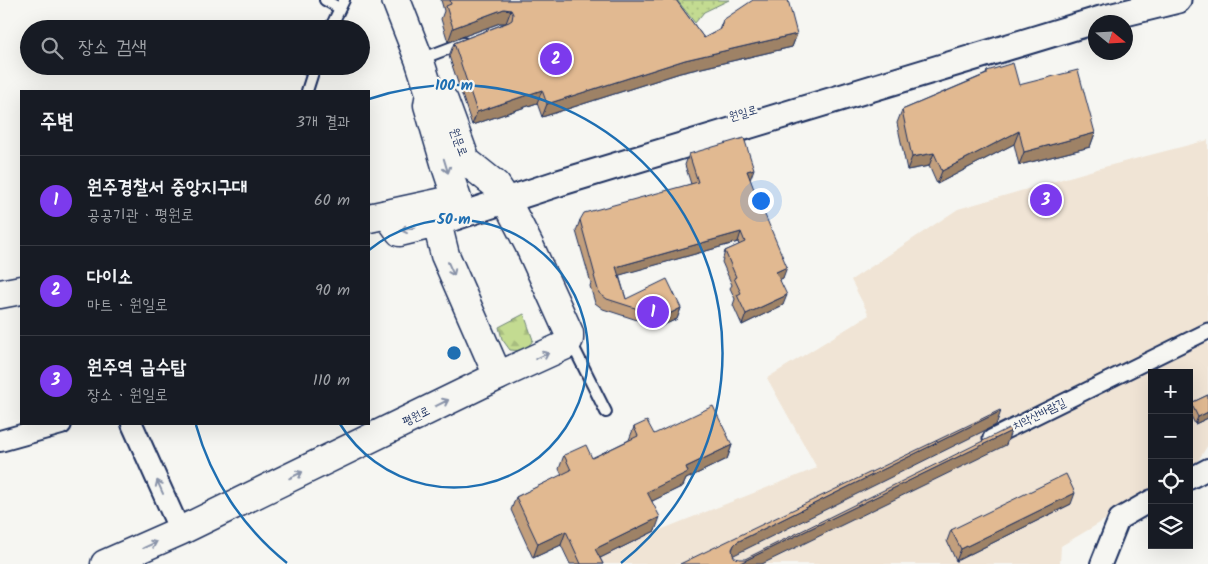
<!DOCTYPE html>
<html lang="ko">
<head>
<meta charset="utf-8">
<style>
	body { margin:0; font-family:Kalam,"Poor Story",sans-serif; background:#20242c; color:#f1f3f6 }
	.controls { position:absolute; right:15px; bottom:15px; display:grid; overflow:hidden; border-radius:0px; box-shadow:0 5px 20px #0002 }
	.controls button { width:45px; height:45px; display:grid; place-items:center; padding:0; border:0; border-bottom:1px solid #363941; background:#171b24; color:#f1f3f6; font:25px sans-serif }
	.compass { position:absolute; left:1088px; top:15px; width:45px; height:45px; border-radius:50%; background:#171b24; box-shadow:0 5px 20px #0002; rotate:108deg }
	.you { position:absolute; left:760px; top:200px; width:18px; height:18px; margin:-12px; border:4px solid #fff; border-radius:50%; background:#1a73e8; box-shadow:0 0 0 8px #1a73e833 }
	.badge { display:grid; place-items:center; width:32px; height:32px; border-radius:50%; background:#7c3aed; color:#fff; font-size:16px; font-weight:700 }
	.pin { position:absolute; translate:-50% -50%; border:2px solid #fff; box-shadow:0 1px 5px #0006 }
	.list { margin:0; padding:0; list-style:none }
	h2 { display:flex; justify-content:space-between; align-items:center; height:65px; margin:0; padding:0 20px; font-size:21px }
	h2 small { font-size:16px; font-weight:400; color:#9ea1a6 }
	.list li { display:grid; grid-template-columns:32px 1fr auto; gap:15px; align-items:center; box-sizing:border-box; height:90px; padding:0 20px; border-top:1px solid #363941 }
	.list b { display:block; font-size:19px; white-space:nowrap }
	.list p { margin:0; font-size:16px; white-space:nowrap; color:#9ea1a6 }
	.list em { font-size:16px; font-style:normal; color:#9ea1a6 }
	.icon { flex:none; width:28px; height:28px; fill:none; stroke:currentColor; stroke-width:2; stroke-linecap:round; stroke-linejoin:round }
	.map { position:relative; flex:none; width:1208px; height:564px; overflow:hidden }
	.search { position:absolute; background:#171b24; box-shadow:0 5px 20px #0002; left:20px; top:20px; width:350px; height:55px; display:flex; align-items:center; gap:12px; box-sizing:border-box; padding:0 18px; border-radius:28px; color:#9ea1a6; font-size:19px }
	.panel { position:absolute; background:#171b24; box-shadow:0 5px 20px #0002; left:20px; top:90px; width:350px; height:335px; border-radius:0px }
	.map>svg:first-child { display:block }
	.built { fill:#f0e4d5 }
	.grass { fill:url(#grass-dots); stroke:#6f8578 }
	.forest { fill:url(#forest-firs); stroke:#6f8578 }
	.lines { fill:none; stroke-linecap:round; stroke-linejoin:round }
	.service-casing { stroke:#1b2f5e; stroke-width:14 }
	.pedestrian-casing { stroke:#1b2f5e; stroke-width:19 }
	.minor-casing { stroke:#1b2f5e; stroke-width:24 }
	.tertiary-casing { stroke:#1b2f5e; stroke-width:29 }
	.secondary-casing { stroke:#1b2f5e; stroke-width:31 }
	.service { stroke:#f6f6f2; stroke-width:10 }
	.pedestrian { stroke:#f6f6f2; stroke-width:15 }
	.minor { stroke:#f6f6f2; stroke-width:20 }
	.tertiary { stroke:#f6f6f2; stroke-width:25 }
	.secondary { stroke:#f6f6f2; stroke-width:28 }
	.wall { fill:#c29f7d; stroke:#1b2f5e }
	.shaded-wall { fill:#9e8266; stroke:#1b2f5e }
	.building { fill:#e1b991; stroke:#1b2f5e }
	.oneway { stroke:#8892a8 }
	.ring { fill:none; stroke:#1f6fb2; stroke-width:2.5 }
	.labels { text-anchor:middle; stroke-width:4.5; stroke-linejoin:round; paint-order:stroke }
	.street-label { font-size:12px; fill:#1b2f5e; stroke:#f6f6f2 }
	.centre { fill:#1f6fb2; stroke:#f6f6f2; stroke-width:2.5 }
	.ring-label { font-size:15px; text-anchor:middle; font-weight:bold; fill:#1f6fb2; stroke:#f6f6f2; stroke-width:4.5; stroke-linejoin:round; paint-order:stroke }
</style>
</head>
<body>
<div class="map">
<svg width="1208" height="564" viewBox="0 0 1208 564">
	<defs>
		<pattern id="grass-dots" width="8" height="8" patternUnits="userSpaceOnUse" patternTransform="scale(1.25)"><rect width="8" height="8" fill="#c3db91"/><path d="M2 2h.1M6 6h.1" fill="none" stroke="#a7bc7f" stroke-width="1.8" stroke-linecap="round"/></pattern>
		<pattern id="forest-firs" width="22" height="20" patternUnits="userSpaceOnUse" patternTransform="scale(1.25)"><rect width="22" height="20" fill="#c3db91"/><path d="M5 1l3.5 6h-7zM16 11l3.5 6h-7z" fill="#a7bc7f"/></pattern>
	</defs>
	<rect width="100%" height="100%" fill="#f6f6f2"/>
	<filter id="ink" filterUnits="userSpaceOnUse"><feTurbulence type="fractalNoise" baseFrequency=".02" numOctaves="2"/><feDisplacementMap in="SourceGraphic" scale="10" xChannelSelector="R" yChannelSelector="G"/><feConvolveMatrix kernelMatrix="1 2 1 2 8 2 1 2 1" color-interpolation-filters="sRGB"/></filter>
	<g filter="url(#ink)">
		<path class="built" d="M1208 140V445L1194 467 1189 470V373H1152V492L1061 546 1060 564H588L660 530 817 468 767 378 869 315 851 280 958 209 1104 167Z"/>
		<path class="grass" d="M677 0H729L704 12 695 23Z"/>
		<path class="forest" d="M524 314 533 340C526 351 522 351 510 350L502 339 499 327Z"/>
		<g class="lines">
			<defs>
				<g id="service">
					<path d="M325 0 339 8"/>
					<path d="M196 28 197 29"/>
					<path d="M330 29 344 0"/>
					<path d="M421 59 463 43"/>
					<path d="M299 66 313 71"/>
					<path d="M307 91 315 66"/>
					<path d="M571 342 606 412"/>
				</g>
				<path id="pedestrian" d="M991 438 1208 331"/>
				<g id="minor">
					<path d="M132 424 180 531"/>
					<path d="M0 441 61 424"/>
					<path d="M1189 479 1208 469"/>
					<path d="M1101 564 1119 519 1152 500"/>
				</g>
				<path id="tertiary" d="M437 223 559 183 1101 19 1178 0"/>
				<g id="secondary">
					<path d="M387 214 400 232 437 223 445 255 498 376"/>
					<path d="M369 218 457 199 446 166 428 105 430 93 419 59 396 0"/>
					<path d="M0 294 21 290"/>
					<path d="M105 564 180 531 498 376 566 345 569 339V333L529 245 506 200 496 185 466 161 444 101 430 93"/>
				</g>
			</defs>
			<use href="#service" class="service-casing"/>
			<use href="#pedestrian" class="pedestrian-casing"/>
			<use href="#minor" class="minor-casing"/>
			<use href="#tertiary" class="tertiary-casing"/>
			<use href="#secondary" class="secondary-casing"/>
			<use href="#service" class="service"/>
			<use href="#pedestrian" class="pedestrian"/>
			<use href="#minor" class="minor"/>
			<use href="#tertiary" class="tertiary"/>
			<use href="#secondary" class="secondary"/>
		</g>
		<g class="wall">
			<path d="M441 0H676L704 38 719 30 723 20 797 34 792 47 680 73 542 117 537 103 472 125 449 56 454 43 506 23H500L448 42 441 19 444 11Z"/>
			<path d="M987 71 1019 85 1095 133 1090 147 1019 165 1014 144 937 184 929 166 907 170 897 123 902 110 986 74Z"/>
			<path d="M689 154 750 179 783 278 780 279 783 305 742 325 733 305 735 299 730 288 732 285 722 262 725 251 739 245 738 242 619 275 626 299 681 308 677 319 659 327 603 309 595 303 590 286 591 283 576 231 580 220 691 184 685 165Z"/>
			<path d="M1208 395V418L1195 424 1189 412V409L1191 403Z"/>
			<path d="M634 427 654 434 732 445 727 459 686 479 683 486 652 501 655 531 600 558 603 564H570L561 545 533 558 511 510 516 497 562 475 559 469 564 455 592 458 629 440Z"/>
			<path d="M1071 504 956 561 947 541 951 530Z"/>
		</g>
		<g class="shaded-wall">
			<path d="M504 9 511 10 506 23H500L448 42 453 28Z"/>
			<path d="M797 34 792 47 680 73 542 117 547 104 685 60Z"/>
			<path d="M542 90 537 103 472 125 477 112Z"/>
			<path d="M1019 131 1014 144 937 184 942 171Z"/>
			<path d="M1095 133 1090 147 1019 165 1024 152Z"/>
			<path d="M934 153 929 166 907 170 912 157Z"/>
			<path d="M754 169 750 180 747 171Z"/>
			<path d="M741 232 738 242 613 277 616 267Z"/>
			<path d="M787 267 783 278 773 283 776 272Z"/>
			<path d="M787 295 783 305 742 325 746 314Z"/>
			<path d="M681 308 677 319 659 327 663 317Z"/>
			<path d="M1001 411 996 425 732 556 729 558 734 545 737 542Z"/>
			<path d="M1208 412V418L1195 424 1198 417Z"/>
			<path d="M1011 431 1006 445 762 564H738Z"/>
			<path d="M732 445 727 459 686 479 683 486 642 506 647 492 686 467Z"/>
			<path d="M1075 493 1071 504 956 561 961 549Z"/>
			<path d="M660 517 655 531 590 563 595 549Z"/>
			<path d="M566 531 561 545 533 558 538 544Z"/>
		</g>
		<g class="building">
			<path d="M450 0H676L704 38 721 29 723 20 753 0H788L797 34 685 60 547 104 542 90 477 112 454 43 509 22 512 20 513 14 511 10 504 9 453 28 446 6 451 4Z"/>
			<path d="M1013 63 1019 85 1078 70 1095 133 1024 152 1019 131 942 171 934 153 912 157 902 110 987 74V71Z"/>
			<path d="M744 138 754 169 747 171 764 215H765L787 267 776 272 787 295 746 314 737 295 741 293 734 278 736 277 725 251 745 242 741 232 616 267 626 299 667 279 681 308 663 317 607 299 599 293 594 276 595 275 580 220 584 213 698 182 689 154Z"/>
			<path d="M1208 395V412L1198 417 1191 403Z"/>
			<path d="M713 406 732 445 686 467 688 472 647 492 660 517 595 549 603 564H581L566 531 538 544 516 497 571 470 564 455 586 445 592 458 638 436 634 427 647 421 654 434Z"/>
			<path d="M1000 410 1001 411 737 542 734 545 732 549 733 555 735 558 740 559H745L1009 428 1011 431 738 564H680Z"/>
			<path d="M1066 474 1075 493 961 549 951 530Z"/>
		</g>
		<defs><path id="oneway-shaft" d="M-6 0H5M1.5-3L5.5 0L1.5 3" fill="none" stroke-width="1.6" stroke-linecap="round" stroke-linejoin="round" transform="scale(1.25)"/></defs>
		<g class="oneway">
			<use href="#oneway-shaft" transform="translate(446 166) rotate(73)"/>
			<use href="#oneway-shaft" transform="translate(408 229) rotate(168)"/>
			<use href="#oneway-shaft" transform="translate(451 269) rotate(66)"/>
			<use href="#oneway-shaft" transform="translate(542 356) rotate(-25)"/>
			<use href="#oneway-shaft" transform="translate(442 403) rotate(-26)"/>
			<use href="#oneway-shaft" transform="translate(296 475) rotate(-26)"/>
			<use href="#oneway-shaft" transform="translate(160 487) rotate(-114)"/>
			<use href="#oneway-shaft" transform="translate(150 545) rotate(-24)"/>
		</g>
	</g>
	<g class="ring">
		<path d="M369 250A134 134 0 1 1 340 424"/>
		<path d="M287 563A268 268 0 0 1 196 425M369 99A268 268 0 0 1 621 563"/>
	</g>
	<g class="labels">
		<g class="street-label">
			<text transform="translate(743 113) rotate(-16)" y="4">원일로</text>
			<text transform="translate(459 142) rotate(70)" y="4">원문로</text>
			<text transform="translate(1039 414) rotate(-26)" y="4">치악산바람길</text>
			<text transform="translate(416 416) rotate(-26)" y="4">평원로</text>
		</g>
	</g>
	<circle cx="454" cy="353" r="8" class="centre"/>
	<g class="ring-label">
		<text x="454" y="90">100 m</text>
		<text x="454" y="224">50 m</text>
	</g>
</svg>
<div class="controls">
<button>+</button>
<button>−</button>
<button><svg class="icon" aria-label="locate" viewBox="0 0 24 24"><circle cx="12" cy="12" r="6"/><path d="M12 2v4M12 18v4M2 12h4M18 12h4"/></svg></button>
<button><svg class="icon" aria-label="layers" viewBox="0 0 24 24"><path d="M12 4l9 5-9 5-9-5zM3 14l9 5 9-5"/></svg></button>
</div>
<svg class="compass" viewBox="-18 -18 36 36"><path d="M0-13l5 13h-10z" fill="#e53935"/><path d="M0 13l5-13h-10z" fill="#9ea1a6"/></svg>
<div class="you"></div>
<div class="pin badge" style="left:653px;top:312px">1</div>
<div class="pin badge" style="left:556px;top:59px">2</div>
<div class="pin badge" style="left:1046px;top:200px">3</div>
<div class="search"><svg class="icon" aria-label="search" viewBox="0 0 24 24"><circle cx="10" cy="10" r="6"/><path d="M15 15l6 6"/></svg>장소 검색</div>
<section class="panel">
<h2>주변<small>3개 결과</small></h2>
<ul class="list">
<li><span class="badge">1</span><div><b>원주경찰서 중앙지구대</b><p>공공기관 · 평원로</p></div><em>60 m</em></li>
<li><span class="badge">2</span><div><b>다이소</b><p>마트 · 원일로</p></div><em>90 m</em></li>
<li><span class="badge">3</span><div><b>원주역 급수탑</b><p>장소 · 원일로</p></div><em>110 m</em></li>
</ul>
</section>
</div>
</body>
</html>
